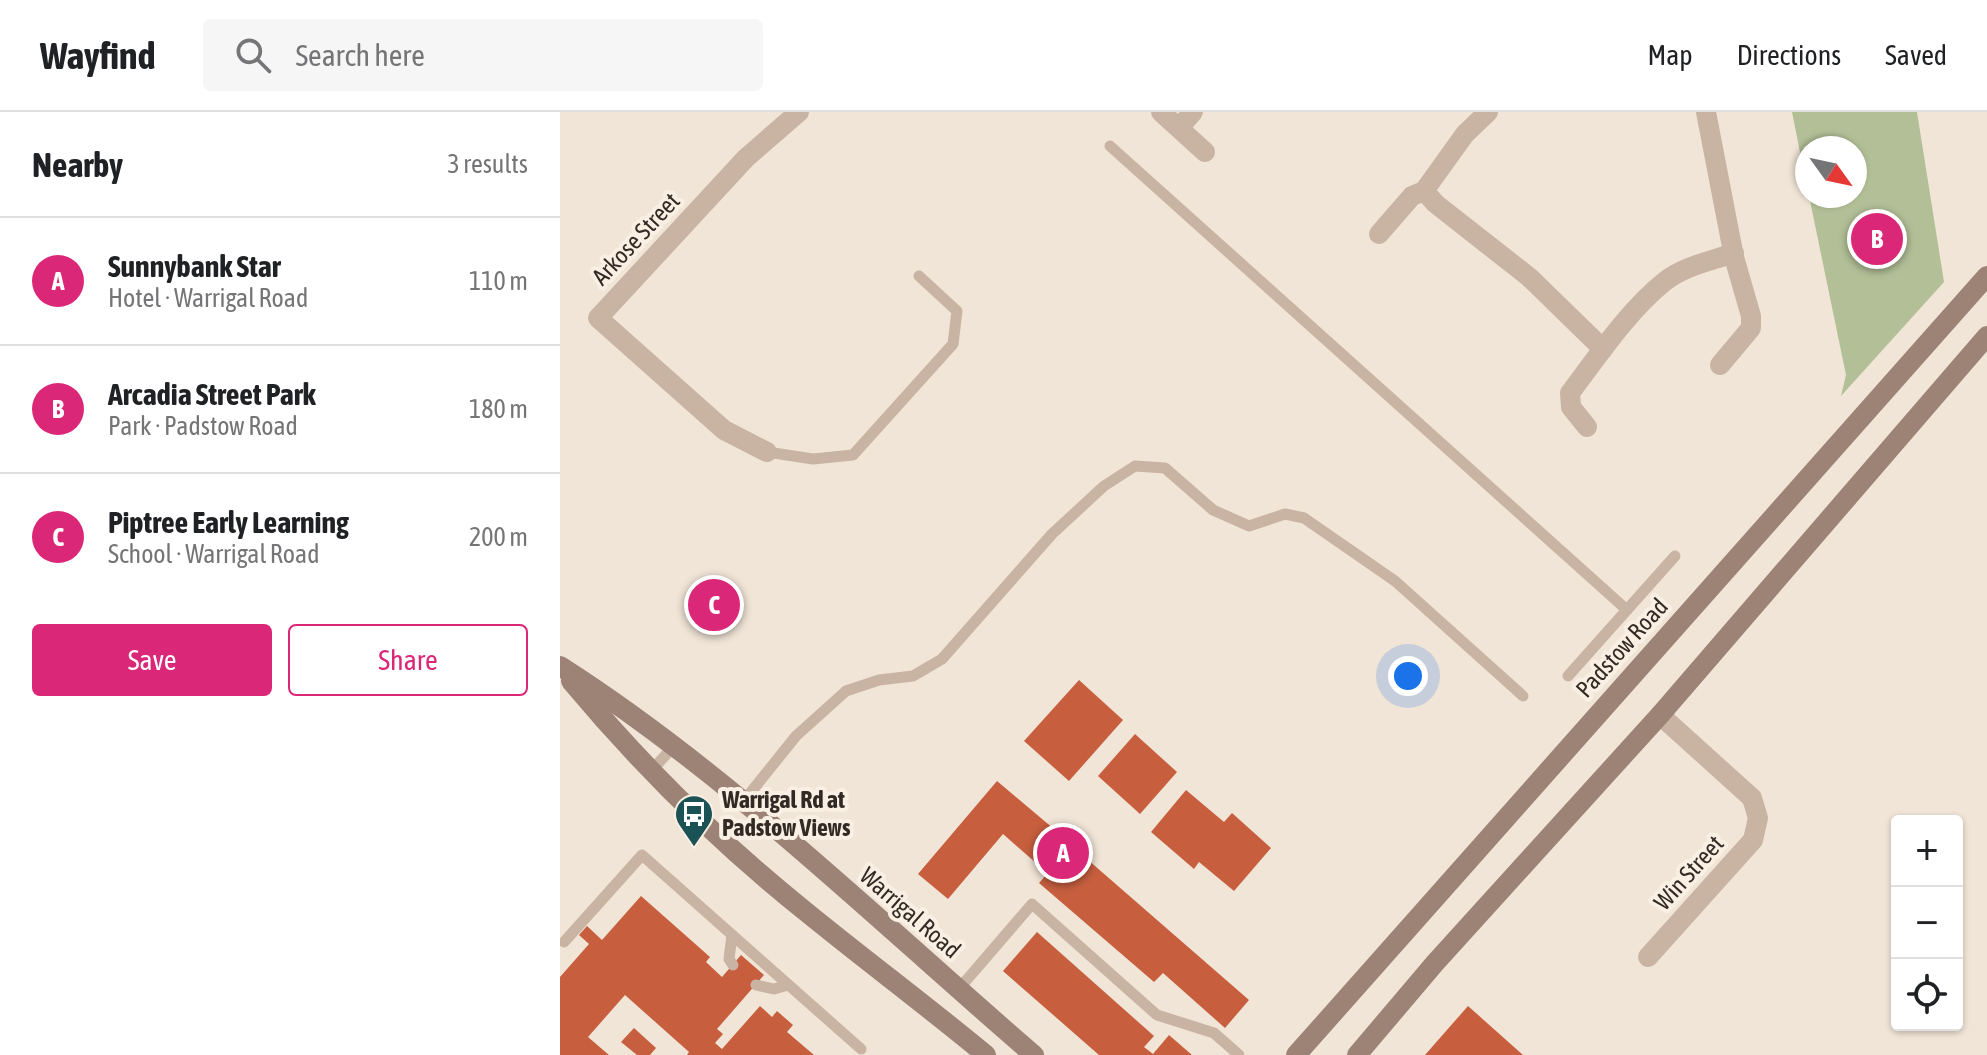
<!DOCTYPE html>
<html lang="en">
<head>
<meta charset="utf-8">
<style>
	body { margin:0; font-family:"Asap Condensed",sans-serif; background:#f6f6f6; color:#202124 }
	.controls { position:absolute; right:24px; bottom:24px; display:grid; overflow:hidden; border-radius:8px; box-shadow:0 2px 6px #0004 }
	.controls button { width:72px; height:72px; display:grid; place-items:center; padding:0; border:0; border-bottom:2px solid #e0e0e0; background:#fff; color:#202124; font:40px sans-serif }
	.compass { position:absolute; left:1235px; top:24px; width:72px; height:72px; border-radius:50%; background:#fff; box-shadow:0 2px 6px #0004; rotate:123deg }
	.you { position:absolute; left:848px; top:564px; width:28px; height:28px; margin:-20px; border:6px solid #fff; border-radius:50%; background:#1a73e8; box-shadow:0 0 0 12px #1a73e833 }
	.badge { display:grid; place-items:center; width:52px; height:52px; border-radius:50%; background:#db2777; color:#fff; font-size:26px; font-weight:700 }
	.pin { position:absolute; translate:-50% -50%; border:4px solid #fff; box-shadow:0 2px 8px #0006 }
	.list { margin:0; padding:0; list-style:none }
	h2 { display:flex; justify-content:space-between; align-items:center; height:104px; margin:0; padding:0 32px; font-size:34px }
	h2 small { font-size:26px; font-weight:400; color:#757577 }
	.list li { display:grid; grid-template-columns:52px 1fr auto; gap:24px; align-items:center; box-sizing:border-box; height:128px; padding:0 32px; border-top:2px solid #e0e0e0 }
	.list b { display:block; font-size:30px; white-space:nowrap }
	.list p { margin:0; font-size:26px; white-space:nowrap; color:#757577 }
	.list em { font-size:26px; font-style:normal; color:#757577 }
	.actions { display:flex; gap:16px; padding:24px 32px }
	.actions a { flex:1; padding:18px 0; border:2px solid #db2777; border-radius:8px; text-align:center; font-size:28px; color:#db2777 }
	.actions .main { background:#db2777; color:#fff }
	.icon { flex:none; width:44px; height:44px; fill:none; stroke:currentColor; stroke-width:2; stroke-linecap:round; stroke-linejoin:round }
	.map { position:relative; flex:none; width:1427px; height:943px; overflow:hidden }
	header { display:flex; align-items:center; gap:48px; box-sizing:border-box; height:112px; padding:0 40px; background:#fff; border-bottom:2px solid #e0e0e0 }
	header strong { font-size:38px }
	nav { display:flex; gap:44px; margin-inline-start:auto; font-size:28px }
	.search { width:560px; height:72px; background:#f6f6f6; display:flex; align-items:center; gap:20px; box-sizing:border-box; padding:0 28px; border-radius:8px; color:#757577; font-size:30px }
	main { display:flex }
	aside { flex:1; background:#fff }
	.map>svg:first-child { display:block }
	.green { fill:#b3c097 }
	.building { fill:#c75f3f }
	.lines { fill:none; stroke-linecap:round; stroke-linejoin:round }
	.service { stroke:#c9b4a3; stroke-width:11 }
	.minor { stroke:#c9b4a3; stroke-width:20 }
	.secondary { stroke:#9c8375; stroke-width:20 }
	.labels { text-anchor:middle; stroke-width:8; stroke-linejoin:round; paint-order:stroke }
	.street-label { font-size:24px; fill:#342a25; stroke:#f9efe3 }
	.poi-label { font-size:24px; font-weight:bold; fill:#342a25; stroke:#f9efe3; text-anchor:start }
</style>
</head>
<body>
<header>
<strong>Wayfind</strong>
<div class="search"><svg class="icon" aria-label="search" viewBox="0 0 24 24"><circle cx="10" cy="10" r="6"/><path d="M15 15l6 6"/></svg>Search here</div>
<nav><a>Map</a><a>Directions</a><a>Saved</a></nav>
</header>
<main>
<aside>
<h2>Nearby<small>3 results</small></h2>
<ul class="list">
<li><span class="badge">A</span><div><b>Sunnybank Star</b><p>Hotel · Warrigal Road</p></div><em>110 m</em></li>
<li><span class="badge">B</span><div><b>Arcadia Street Park</b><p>Park · Padstow Road</p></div><em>180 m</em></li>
<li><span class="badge">C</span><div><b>Piptree Early Learning</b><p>School · Warrigal Road</p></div><em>200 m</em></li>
</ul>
<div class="actions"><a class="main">Save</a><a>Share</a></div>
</aside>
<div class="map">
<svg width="1427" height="943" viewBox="0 0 1427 943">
	<rect width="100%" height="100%" fill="#f1e5d7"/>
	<path class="green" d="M1232 0H1357L1384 170 1281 284 1286 263 1249 84H1295V36H1247V75Z"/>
	<g class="building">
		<path d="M519 568 563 608 509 669 464 629Z"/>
		<path d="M575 622 617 660 580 702 538 664Z"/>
		<path d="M437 669 507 728 483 757 443 722 388 787 358 762Z"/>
		<path d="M626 678 664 710 672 701 711 736 674 779 639 750 634 757 591 720Z"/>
		<path d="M512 734 689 888 665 916 603 861 594 870 479 771Z"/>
		<path d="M81 784 150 845 146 850 162 865 181 843 204 863 157 917 163 922 155 931 162 937 200 894 212 905 217 899 233 913 227 920 254 943H127L129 940 65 883 28 925 49 943H0V865L29 832 19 823 27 814 42 828Z"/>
		<path d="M477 820 594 924 584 935 593 942 609 923 632 943H539L443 859Z"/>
		<path d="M908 894 963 943H865Z"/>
		<path d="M74 916 96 936 90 943H77L61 930Z"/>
	</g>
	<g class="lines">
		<g class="service">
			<path d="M550 34 1067 498"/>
			<path d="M207 340 253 347 293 343 393 232 397 199 359 164"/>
			<path d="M1008 564 1115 444"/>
			<path d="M92 658 113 635"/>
			<path d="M183 690 236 624 286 579 319 568 353 564 382 547 492 422 544 374 575 354 605 356 653 398 689 414 725 402 744 406 835 469 963 584"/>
			<path d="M172 823 169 847 173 853"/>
			<path d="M4 830 82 743 301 937"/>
			<path d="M196 873 214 877 228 873"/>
			<path d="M398 878 472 792 597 903 654 921 679 943"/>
		</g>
		<g class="minor">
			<path d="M601 0 645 40"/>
			<path d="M928 0 905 22 864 79 876 92 969 165 1043 237"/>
			<path d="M1146 0 1174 145 1191 204V216L1160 253"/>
			<path d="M619 16 633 0"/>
			<path d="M819 122 852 84 864 79"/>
			<path d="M1027 315 1011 295 1010 281C1038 244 1068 199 1104 170 1124 154 1151 149 1174 141"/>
			<path d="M207 340 164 318 38 206 186 46 239 0"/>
			<path d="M1088 845 1193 728 1198 706 1192 686 1100 603"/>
		</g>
		<g class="secondary">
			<path d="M0 554C172 664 320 811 474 943"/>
			<path d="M11 569C81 653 160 731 245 799 305 848 367 894 426 943"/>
			<path d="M736 943 1427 164"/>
			<path d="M797 943 875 851 1100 603 1427 224"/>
		</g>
	</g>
	<defs>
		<symbol id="bus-pin" viewBox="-11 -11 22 30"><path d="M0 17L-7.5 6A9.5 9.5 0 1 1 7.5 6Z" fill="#1b5255" stroke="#f9efe3"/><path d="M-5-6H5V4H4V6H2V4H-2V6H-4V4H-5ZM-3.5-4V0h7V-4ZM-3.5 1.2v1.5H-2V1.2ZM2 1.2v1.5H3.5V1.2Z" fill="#fff"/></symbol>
	</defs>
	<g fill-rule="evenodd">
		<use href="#bus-pin" x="112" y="680" width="44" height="60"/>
	</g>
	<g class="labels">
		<g class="street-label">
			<text transform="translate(76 127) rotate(-47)" y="8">Arkose Street</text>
			<text transform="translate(1062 536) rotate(-48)" y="8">Padstow Road</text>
			<text transform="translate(1129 761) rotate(-48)" y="8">Win Street</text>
			<text transform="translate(350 801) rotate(41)" y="8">Warrigal Road</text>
		</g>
		<g class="poi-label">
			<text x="162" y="696">Warrigal Rd at<tspan x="162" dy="28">Padstow Views</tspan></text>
		</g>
	</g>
</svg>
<div class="controls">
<button>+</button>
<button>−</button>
<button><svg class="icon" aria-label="locate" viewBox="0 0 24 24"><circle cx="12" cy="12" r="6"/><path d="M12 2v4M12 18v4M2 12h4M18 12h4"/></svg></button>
</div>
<svg class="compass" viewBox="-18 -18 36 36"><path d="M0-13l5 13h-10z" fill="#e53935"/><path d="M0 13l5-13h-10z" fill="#757577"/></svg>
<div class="you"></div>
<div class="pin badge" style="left:503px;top:741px">A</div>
<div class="pin badge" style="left:1317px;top:127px">B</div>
<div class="pin badge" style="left:154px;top:493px">C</div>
</div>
</main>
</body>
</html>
